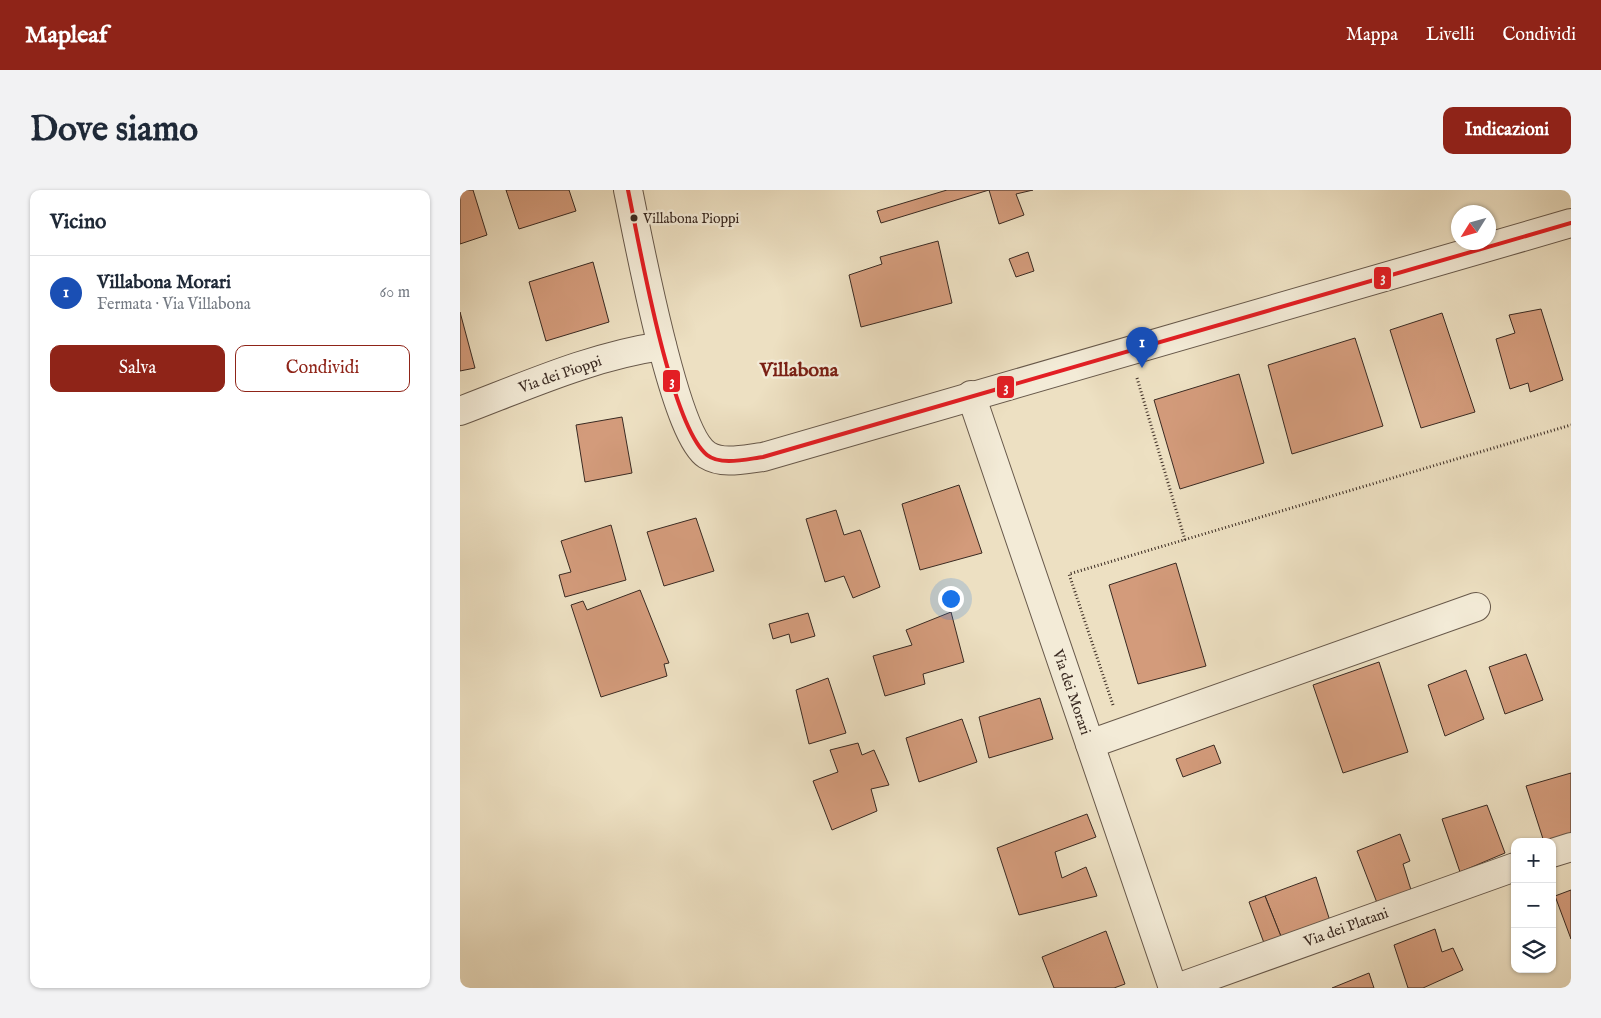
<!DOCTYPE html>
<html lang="it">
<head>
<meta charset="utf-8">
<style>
	body { margin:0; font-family:"IM FELL English",serif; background:#f2f2f3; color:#1f2937 }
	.controls { position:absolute; right:15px; bottom:15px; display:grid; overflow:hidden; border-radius:10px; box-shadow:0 1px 4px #0004 }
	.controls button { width:45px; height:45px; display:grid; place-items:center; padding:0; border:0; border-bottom:1px solid #e0e1e3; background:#fff; color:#1f2937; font:25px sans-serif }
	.compass { position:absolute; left:991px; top:15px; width:45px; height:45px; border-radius:50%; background:#fff; box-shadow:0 1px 4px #0004; rotate:233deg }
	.you { position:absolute; left:490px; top:408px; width:18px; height:18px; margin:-12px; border:4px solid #fff; border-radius:50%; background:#1a73e8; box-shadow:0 0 0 8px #1a73e833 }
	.badge { display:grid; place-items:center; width:32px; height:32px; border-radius:50%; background:#8f2418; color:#fff; font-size:16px; font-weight:700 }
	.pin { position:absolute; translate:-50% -41px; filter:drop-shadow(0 1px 2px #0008) }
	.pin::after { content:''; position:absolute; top:26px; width:18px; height:15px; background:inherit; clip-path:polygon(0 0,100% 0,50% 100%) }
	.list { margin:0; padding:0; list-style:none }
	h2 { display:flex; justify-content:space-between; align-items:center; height:65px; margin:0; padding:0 20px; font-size:21px }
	h2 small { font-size:16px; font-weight:400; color:#747a83 }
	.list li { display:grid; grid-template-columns:32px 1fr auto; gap:15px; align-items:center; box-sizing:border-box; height:75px; padding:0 20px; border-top:1px solid #e0e1e3 }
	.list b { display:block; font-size:19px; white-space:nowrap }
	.list p { margin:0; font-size:16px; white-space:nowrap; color:#747a83 }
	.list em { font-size:16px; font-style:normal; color:#747a83 }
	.actions { display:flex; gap:10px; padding:15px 20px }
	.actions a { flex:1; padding:11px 0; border:1px solid #8f2418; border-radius:10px; text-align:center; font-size:18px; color:#8f2418 }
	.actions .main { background:#8f2418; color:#fff }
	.icon { flex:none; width:28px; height:28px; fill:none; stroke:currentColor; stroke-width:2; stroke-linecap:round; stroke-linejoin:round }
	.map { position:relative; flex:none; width:1111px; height:798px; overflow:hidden; border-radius:10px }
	header { display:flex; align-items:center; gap:30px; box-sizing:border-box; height:70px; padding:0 25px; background:#8f2418; color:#fff }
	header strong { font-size:24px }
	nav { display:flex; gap:28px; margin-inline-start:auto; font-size:18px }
	.intro { display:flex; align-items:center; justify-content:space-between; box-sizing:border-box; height:120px; padding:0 30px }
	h1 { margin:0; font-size:35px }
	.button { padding:12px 22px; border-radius:10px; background:#8f2418; color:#fff; font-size:18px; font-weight:700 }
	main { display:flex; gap:30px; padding:0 30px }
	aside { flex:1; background:#fff; border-radius:10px; box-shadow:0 1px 4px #0004 }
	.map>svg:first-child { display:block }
	.building { fill:#d39b7b; stroke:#3a2a22 }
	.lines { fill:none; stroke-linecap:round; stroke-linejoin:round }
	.minor-casing { stroke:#67584a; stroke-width:30 }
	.path { stroke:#3a2a22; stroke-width:3; stroke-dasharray:1 2.5; stroke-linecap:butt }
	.minor { stroke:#f3ebd7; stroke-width:28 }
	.bus-1-casing { stroke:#f3ebd7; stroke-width:8 }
	.bus-1 { stroke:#e31e24; stroke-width:4 }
	.bus-dot { fill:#3a2a22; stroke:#f3ebd7; stroke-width:2 }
	.labels { text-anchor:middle; stroke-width:5; stroke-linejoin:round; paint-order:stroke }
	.bus-label { font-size:14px; fill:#3a2a22; stroke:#f3ebd7; text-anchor:start }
	.street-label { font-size:15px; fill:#3a2a22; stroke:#f3ebd7 }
	.district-label { font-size:20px; font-weight:bold; fill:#7a1f14; stroke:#f3ebd7 }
	.line-badge { stroke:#f3ebd7; stroke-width:2 }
	.badge-label { font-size:14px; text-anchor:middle; font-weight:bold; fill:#fff }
</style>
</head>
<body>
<header>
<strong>Mapleaf</strong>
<nav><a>Mappa</a><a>Livelli</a><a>Condividi</a></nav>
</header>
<div class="intro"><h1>Dove siamo</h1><a class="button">Indicazioni</a></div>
<main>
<aside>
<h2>Vicino<small></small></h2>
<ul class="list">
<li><span class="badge" style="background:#1a4fb4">1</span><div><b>Villabona Morari</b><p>Fermata · Via Villabona</p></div><em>60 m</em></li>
</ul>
<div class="actions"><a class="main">Salva</a><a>Condividi</a></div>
</aside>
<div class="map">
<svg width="1111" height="798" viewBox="0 0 1111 798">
	<rect width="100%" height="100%" fill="#ede0c2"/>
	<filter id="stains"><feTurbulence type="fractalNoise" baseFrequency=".004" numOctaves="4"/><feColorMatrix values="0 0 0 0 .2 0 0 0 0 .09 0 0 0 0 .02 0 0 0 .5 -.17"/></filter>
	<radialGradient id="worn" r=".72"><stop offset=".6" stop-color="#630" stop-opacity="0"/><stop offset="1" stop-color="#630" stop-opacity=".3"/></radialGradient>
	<g class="building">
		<path d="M0 0H13L27 45 0 54Z"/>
		<path d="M46 0H109L116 21 59 39Z"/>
		<path d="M487 0H573L556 4 564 25 539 34 529 0 421 33 417 21Z"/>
		<path d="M478 51 492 113 401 137 389 85 422 74 420 67Z"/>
		<path d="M568 62 574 81 556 87 549 69Z"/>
		<path d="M133 72 149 132 86 151 69 92Z"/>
		<path d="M1081 119 1103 190 1070 202 1068 193 1050 199 1036 149 1055 143 1049 125Z"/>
		<path d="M0 122 15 178 0 181Z"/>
		<path d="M982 123 1015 222 961 238 930 140Z"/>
		<path d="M895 148 923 236 832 264 808 175Z"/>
		<path d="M779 184 804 273 720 299 694 210Z"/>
		<path d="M162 227 172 283 125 292 116 235Z"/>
		<path d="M499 295 522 363 460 380 442 314Z"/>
		<path d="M376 320 384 345 400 340 401 342 420 397 393 408 384 386 365 392 346 329Z"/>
		<path d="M236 328 254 381 204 396 187 342Z"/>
		<path d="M151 335 166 390 105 407 99 385 111 382 101 351Z"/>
		<path d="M716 373 746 476 678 494 649 395Z"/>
		<path d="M180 400 209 473 204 474 207 486 141 507 111 415 123 411 127 420Z"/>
		<path d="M491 422 504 472 463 484 465 494 425 506 413 466 452 455 446 440Z"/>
		<path d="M348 423 355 446 331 453 329 444 313 449 309 434Z"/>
		<path d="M1066 464 1083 510 1045 524 1029 477Z"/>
		<path d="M919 472 948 562 883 583 853 495Z"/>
		<path d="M1006 480 1024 529 985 546 968 495Z"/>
		<path d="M368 488 386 543 349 554 336 500Z"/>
		<path d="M580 508 593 549 529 568 519 527Z"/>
		<path d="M502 529 517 572 459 592 446 548Z"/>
		<path d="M398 553 402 565 414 560 429 595 411 599 417 621 372 640 353 591 378 582 370 560Z"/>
		<path d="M754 555 761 573 723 587 716 569Z"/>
		<path d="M1111 583V643L1084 652 1066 596Z"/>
		<path d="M1027 615 1045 663 1000 682 982 629Z"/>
		<path d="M627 624 636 647 595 662 602 688 626 677 637 706 559 725 537 658Z"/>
		<path d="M940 644 950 671 943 674 952 703 919 718 897 661Z"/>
		<path d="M856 687 870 731 822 749 805 706Z"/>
		<path d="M1111 700V749L1095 706Z"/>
		<path d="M805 706 822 749 804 753 789 712Z"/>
		<path d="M975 739 982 762 993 758 1003 780 963 798H948L934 755Z"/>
		<path d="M646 741 665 794 654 798H594L582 767Z"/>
		<path d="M909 783 914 798H872Z"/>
	</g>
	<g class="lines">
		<defs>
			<g id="minor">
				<path d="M168 0C178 46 213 243 247 265 263 275 285 269 303 267L1111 33"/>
				<path d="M511 205 713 798"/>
				<path d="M0 221C66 196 132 166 202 156"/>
				<path d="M630 554 1016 417"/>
				<path d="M1092 663 1111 657"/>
				<path d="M717 798 1055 677"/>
			</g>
		</defs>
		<use href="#minor" class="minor-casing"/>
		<g class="path">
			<path d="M677 188 725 350"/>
			<path d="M653 515 609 384 1111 235"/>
		</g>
		<use href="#minor" class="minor"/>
		<defs>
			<path id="bus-1" d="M168 0C179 52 210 235 247 265 261 276 287 269 303 267L1111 33"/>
		</defs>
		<use href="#bus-1" class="bus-1-casing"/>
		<use href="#bus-1" class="bus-1"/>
	</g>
	<circle class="bus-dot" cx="174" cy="28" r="4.5"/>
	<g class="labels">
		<g class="bus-label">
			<text x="183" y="33">Villabona Pioppi</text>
		</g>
		<g class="street-label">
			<text transform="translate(100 184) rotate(-19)" y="5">Via dei Pioppi</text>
			<text transform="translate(612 502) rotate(71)" y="5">Via dei Morari</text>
			<text transform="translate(886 737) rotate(-20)" y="5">Via dei Platani</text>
		</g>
		<g class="district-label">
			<text x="339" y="186">Villabona</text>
		</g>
	</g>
	<g class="line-badge">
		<rect x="913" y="76" width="19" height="24" rx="5" fill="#e31e24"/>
		<rect x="202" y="179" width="19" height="24" rx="5" fill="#e31e24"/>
		<rect x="536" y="185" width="19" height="24" rx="5" fill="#e31e24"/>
	</g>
	<g class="badge-label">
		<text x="923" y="92">3</text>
		<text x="212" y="196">3</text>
		<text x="546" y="202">3</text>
	</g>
	<rect width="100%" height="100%" filter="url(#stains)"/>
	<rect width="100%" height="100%" fill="url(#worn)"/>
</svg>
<div class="controls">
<button>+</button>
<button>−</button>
<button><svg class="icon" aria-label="layers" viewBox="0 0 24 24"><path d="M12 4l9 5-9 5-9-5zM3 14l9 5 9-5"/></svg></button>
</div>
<svg class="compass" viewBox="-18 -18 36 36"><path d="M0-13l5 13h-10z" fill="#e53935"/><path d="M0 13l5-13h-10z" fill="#747a83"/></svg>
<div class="you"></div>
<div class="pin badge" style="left:682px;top:178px;background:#1a4fb4">1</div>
</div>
</main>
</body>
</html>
